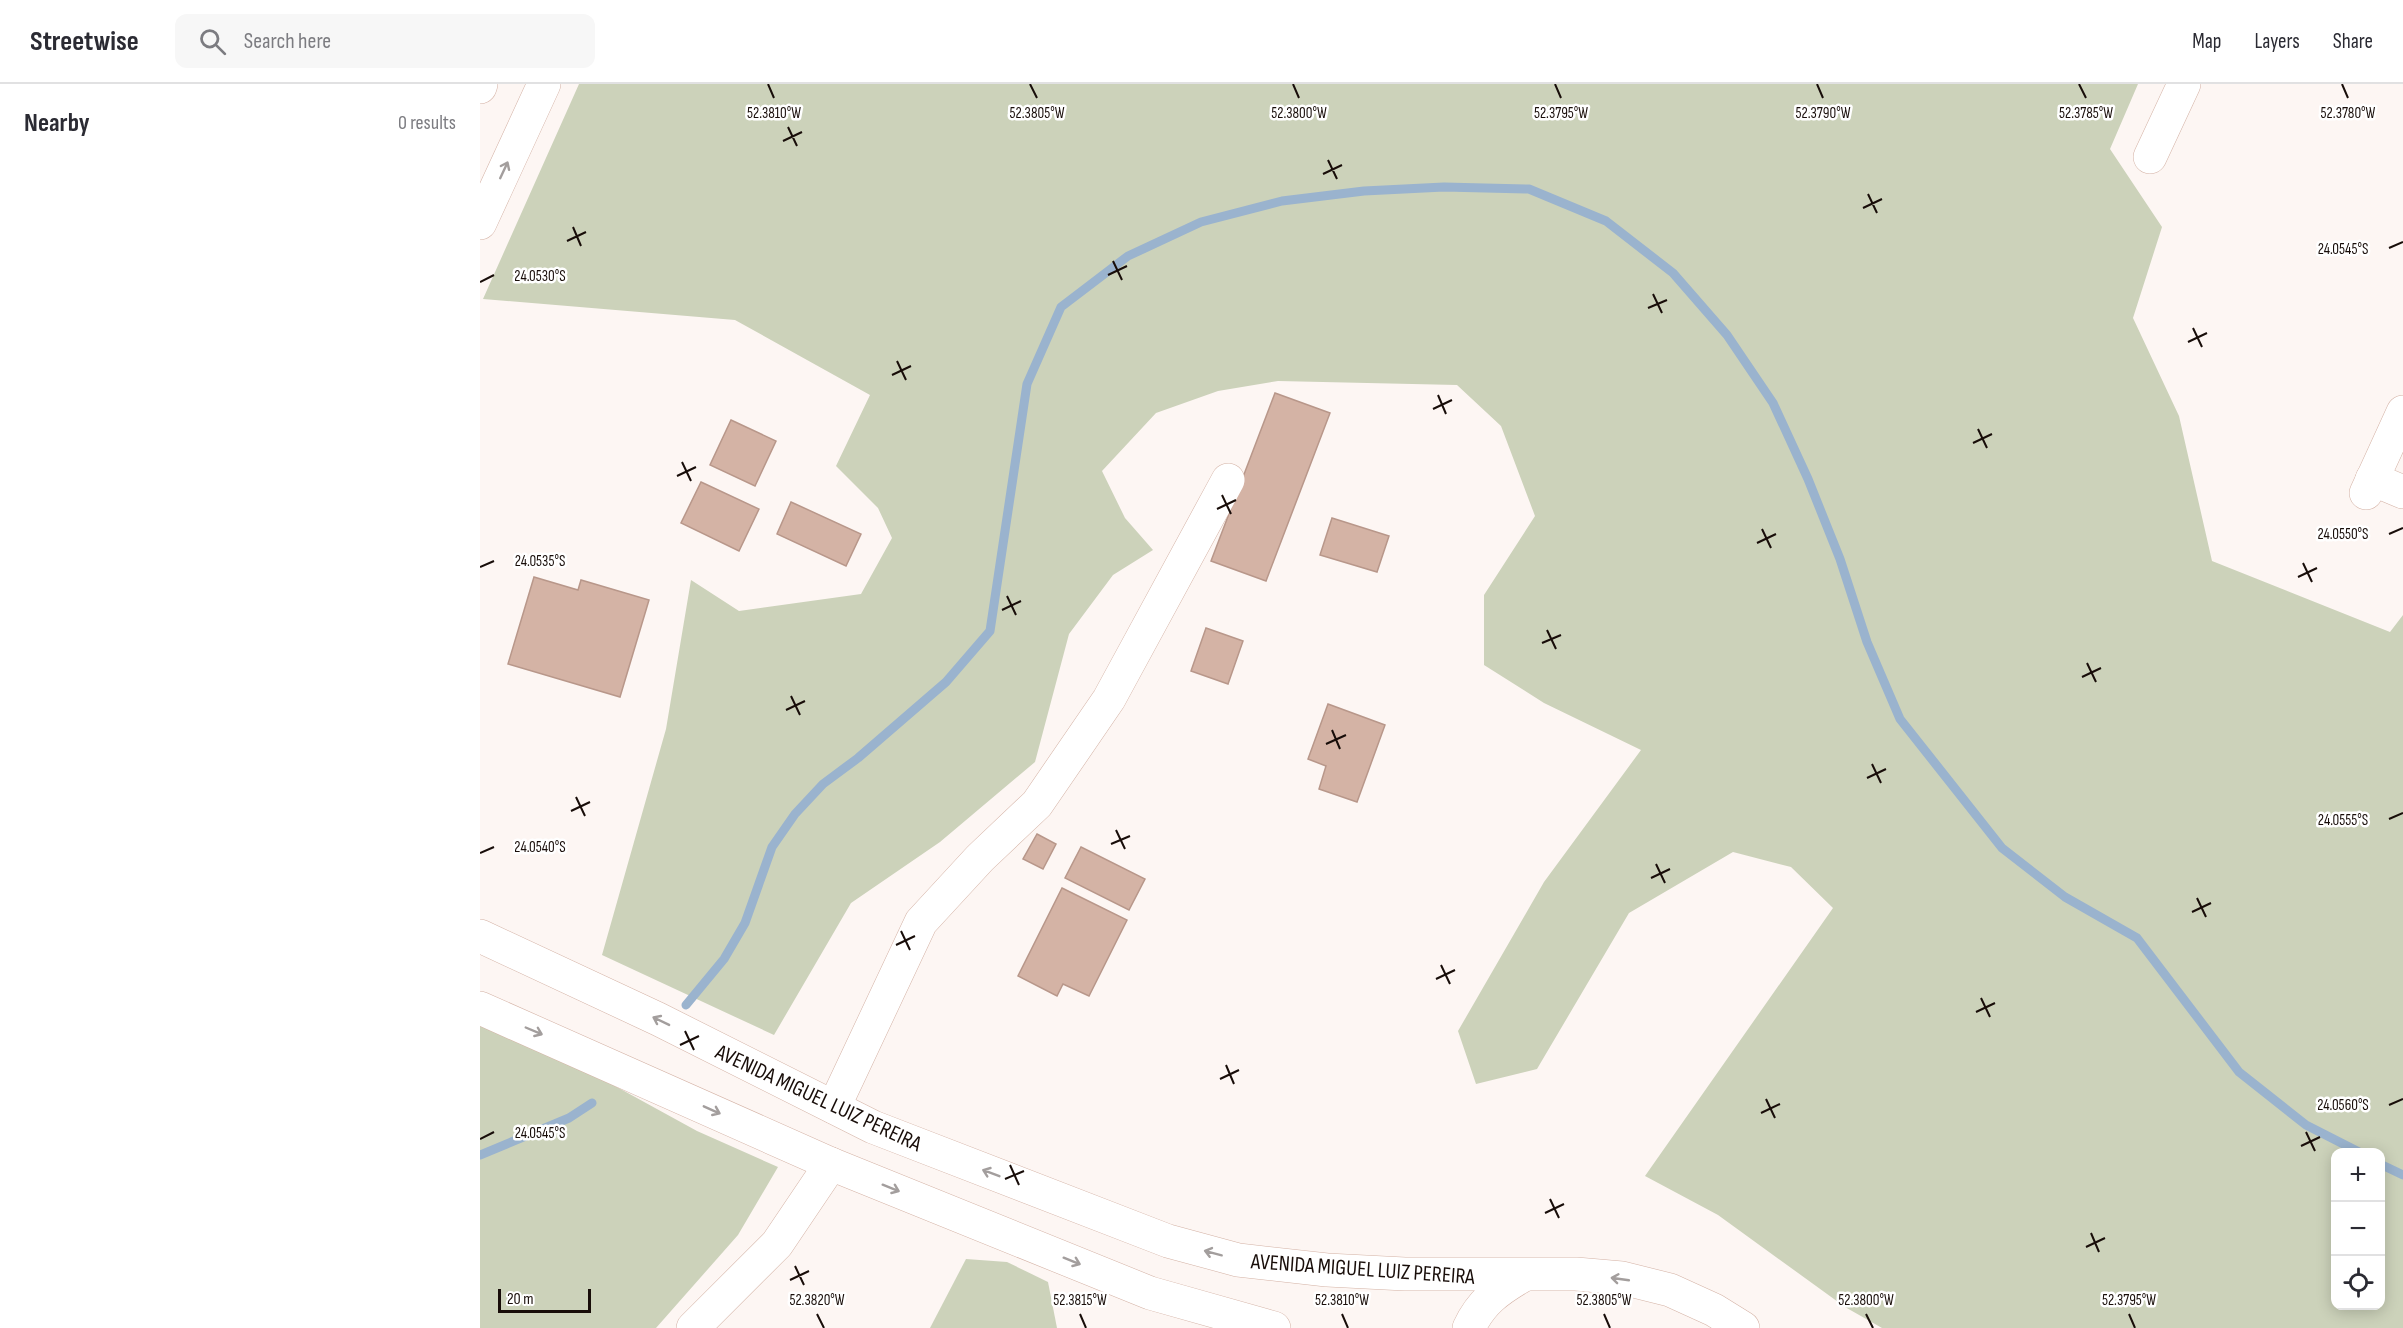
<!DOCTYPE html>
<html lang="en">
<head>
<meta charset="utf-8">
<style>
	body { margin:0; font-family:"Sofia Sans Condensed",sans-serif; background:#f7f7f7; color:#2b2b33 }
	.controls { position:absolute; right:18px; bottom:18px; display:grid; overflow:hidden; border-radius:12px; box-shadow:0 3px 15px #0003 }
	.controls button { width:54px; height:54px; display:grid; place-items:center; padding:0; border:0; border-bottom:2px solid #e1e1e2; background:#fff; color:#2b2b33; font:30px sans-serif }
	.scale { position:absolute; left:18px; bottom:15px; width:93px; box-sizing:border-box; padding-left:6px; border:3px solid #180d09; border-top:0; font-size:16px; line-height:21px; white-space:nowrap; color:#180d09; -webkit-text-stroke:4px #fff; paint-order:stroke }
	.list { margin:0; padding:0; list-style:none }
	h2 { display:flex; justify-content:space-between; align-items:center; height:78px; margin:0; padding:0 24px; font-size:26px }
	h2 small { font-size:20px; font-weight:400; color:#7c7c81 }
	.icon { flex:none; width:33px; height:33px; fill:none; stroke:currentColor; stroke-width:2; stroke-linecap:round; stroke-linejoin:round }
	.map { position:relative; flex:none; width:1923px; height:1244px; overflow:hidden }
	header { display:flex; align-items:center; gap:36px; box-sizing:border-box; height:84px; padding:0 30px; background:#fff; border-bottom:2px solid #e1e1e2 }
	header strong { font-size:28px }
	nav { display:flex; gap:33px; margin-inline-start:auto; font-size:21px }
	.search { width:420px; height:54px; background:#f7f7f7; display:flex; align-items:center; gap:15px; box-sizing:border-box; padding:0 21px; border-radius:12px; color:#7c7c81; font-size:22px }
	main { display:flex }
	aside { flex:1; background:#fff }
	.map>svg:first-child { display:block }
	.green { fill:#ccd2ba; fill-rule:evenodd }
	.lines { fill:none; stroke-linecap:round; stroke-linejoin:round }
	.stream { stroke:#9ab3ce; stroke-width:9 }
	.building { fill:#d4b3a5; stroke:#b8978a; stroke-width:1.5 }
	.minor-casing { stroke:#d4b2a5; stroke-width:34 }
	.highway-casing { stroke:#d4b2a5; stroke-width:34 }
	.minor { stroke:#fff; stroke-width:33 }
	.highway { stroke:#fff; stroke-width:33 }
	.oneway { stroke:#a39e9d }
	.ticks { fill:none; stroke:#180d09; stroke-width:2 }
	.labels { text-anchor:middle; stroke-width:5; stroke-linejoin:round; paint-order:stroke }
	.street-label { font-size:22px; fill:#180d09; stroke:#fff }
	.ticks-label { font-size:15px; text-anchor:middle; fill:#180d09; stroke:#fff; stroke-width:5; stroke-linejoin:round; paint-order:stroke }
</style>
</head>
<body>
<header>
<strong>Streetwise</strong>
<div class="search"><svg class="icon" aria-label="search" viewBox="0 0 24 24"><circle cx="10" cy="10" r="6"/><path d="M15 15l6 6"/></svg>Search here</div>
<nav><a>Map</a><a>Layers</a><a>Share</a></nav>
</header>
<main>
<aside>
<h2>Nearby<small>0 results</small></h2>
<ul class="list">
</ul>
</aside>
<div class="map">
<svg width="1923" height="1244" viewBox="0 0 1923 1244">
	<rect width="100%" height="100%" fill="#fdf6f3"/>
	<g class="green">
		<path d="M99 0H1658L1630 65 1682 143 1653 234 1699 332 1732 477 1910 548 1923 531V1244H1402L1365 1223 1238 1131 1165 1092 1353 824 1311 783 1253 768 1149 829 1057 985 996 1000 978 947 1064 798 1161 666 1064 619 1004 581V511L1055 432 1021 342 977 301 798 297 738 307 676 329 622 387 645 434 673 466 633 491 589 550 555 678 460 758 371 819 294 951 122 871 186 645 211 496 259 527 381 510 412 454 398 424 356 382 390 311 255 236 3 215ZM1900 1068V1222H1856V1068Z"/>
		<path d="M0 938 104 985 217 1047 298 1083 258 1151 176 1244H0Z"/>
		<path d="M486 1175 527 1178 568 1198 577 1244H450Z"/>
	</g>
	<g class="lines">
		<g class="stream">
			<path d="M206 921 244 875 265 839 292 763 315 730 343 700 378 674 466 598 510 547 547 300 581 223 648 172 721 138 802 117 884 107 964 103 1049 105 1126 137 1193 189 1247 251 1293 319 1328 395 1360 475 1387 558 1420 635 1522 764 1585 813 1657 854 1759 988 1826 1041 1879 1068"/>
			<path d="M0 1071 89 1034 112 1019"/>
			<path d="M1900 1080 1923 1091"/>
		</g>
	</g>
	<g class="building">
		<path d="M795 309 850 329 786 497 731 477Z"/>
		<path d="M251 336 296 357 275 402 230 381Z"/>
		<path d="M221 398 279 425 259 467 201 439Z"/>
		<path d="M311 418 381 450 366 482 297 450Z"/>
		<path d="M852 434 909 452 897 488 840 471Z"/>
		<path d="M54 493 98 506 101 496 169 516 140 613 28 580Z"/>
		<path d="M726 544 763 557 748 600 711 587Z"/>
		<path d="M848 620 905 641 877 718 839 705 846 682 828 675Z"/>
		<path d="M557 750 576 760 563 785 543 775Z"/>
		<path d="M601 763 665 795 649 826 585 794Z"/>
		<path d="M582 804 647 836 609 912 583 900 577 912 538 892Z"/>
	</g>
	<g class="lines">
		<defs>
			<g id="minor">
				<path d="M0 3 1 0"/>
				<path d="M1670 73 1704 0"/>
				<path d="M0 139 64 0"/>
				<path d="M1892 395 1923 408"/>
				<path d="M1886 409 1923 328"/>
				<path d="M354 1023 441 838 500 774 557 720 629 615 748 396"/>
				<path d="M213 1244 297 1160 351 1080"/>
			</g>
			<g id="highway">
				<path d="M0 852 178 935 393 1043 688 1157 758 1176 847 1186 925 1190H1096L1142 1194 1190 1206 1234 1226 1263 1244"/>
				<path d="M0 924 351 1080 670 1209 794 1244"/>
				<path d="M989 1244C1001 1218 1018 1206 1042 1192"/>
			</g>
		</defs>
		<use href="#minor" class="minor-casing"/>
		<use href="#highway" class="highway-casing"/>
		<use href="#minor" class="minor"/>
		<use href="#highway" class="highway"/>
	</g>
	<defs><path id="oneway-shaft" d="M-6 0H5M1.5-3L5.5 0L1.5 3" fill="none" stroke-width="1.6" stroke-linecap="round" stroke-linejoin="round" transform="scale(1.5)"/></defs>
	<g class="oneway">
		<use href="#oneway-shaft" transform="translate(24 86) rotate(-65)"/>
		<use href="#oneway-shaft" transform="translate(181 937) rotate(-154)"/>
		<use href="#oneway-shaft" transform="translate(54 947) rotate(23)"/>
		<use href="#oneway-shaft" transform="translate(232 1026) rotate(24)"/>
		<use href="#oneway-shaft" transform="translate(511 1089) rotate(-159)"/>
		<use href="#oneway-shaft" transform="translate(411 1104) rotate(22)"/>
		<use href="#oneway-shaft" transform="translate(733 1169) rotate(-165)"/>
		<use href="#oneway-shaft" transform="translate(592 1177) rotate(22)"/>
		<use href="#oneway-shaft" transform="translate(1140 1195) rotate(-172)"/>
	</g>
	<path class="ticks" d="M288 0 294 14M550 0 557 14M813 0 819 14M1075 0 1081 14M1337 0 1343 14M1599 0 1606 14M1862 0 1868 14M308 43 317 62M303 57 322 48M848 76 857 95M843 90 862 81M1388 110 1397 129M1383 124 1402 115M93 143 101 162M87 157 106 148M1909 164 1923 158M633 177 642 196M628 191 647 182M0 198 14 191M1173 210 1182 229M1168 224 1187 216M1713 244 1722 263M1708 258 1727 249M417 277 426 296M412 291 431 282M958 311 966 330M953 325 972 316M1498 345 1507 364M1493 359 1512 350M202 378 211 397M197 392 216 383M742 411 751 430M737 425 756 416M1282 445 1291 464M1909 450 1923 444M1277 459 1296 450M1823 479 1832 498M0 483 14 477M1818 493 1837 484M527 512 536 531M522 526 541 517M1067 546 1076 565M1062 559 1081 551M1607 579 1616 598M1602 593 1621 584M311 612 320 631M306 626 325 617M852 646 860 665M846 660 866 651M1392 680 1401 699M1387 694 1406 685M96 713 105 732M91 727 110 718M1909 735 1923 729M636 746 645 765M631 760 650 752M0 769 14 763M1176 780 1185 799M1171 794 1190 785M1717 814 1726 833M1712 828 1731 819M421 847 430 866M416 861 435 852M961 881 970 900M956 895 975 886M1501 914 1510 933M1496 928 1515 919M205 947 214 966M200 961 219 952M746 981 754 1000M740 995 759 986M1286 1015 1295 1034M1909 1021 1923 1015M1281 1029 1300 1020M1826 1048 1835 1067M0 1055 14 1048M1821 1062 1840 1053M530 1081 539 1101M525 1095 544 1087M1070 1115 1079 1134M1065 1129 1084 1120M1611 1149 1619 1168M1606 1163 1625 1154M315 1182 324 1201M310 1196 329 1187M337 1230 344 1244M600 1230 606 1244M862 1230 868 1244M1124 1230 1130 1244M1386 1230 1393 1244M1649 1230 1655 1244"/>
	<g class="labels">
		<g class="street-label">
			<text transform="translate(339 1013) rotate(25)" y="8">AVENIDA MIGUEL LUIZ PEREIRA</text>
			<text transform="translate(883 1184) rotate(4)" y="8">AVENIDA MIGUEL LUIZ PEREIRA</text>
		</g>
	</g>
	<g class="ticks-label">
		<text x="294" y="34">52.3810°W</text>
		<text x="557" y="34">52.3805°W</text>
		<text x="819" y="34">52.3800°W</text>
		<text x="1081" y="34">52.3795°W</text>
		<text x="1343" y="34">52.3790°W</text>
		<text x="1606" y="34">52.3785°W</text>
		<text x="1868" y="34">52.3780°W</text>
		<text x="1863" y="170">24.0545°S</text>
		<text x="60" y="197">24.0530°S</text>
		<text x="1863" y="455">24.0550°S</text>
		<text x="60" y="482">24.0535°S</text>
		<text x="1863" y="741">24.0555°S</text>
		<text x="60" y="768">24.0540°S</text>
		<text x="1863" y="1026">24.0560°S</text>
		<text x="60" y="1054">24.0545°S</text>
		<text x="337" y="1221">52.3820°W</text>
		<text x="600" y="1221">52.3815°W</text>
		<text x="862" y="1221">52.3810°W</text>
		<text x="1124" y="1221">52.3805°W</text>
		<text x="1386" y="1221">52.3800°W</text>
		<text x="1649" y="1221">52.3795°W</text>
	</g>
</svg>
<div class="controls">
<button>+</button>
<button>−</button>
<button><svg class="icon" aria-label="locate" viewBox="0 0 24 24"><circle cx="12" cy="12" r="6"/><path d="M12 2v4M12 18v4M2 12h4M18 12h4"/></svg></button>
</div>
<div class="scale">20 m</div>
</div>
</main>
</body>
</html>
